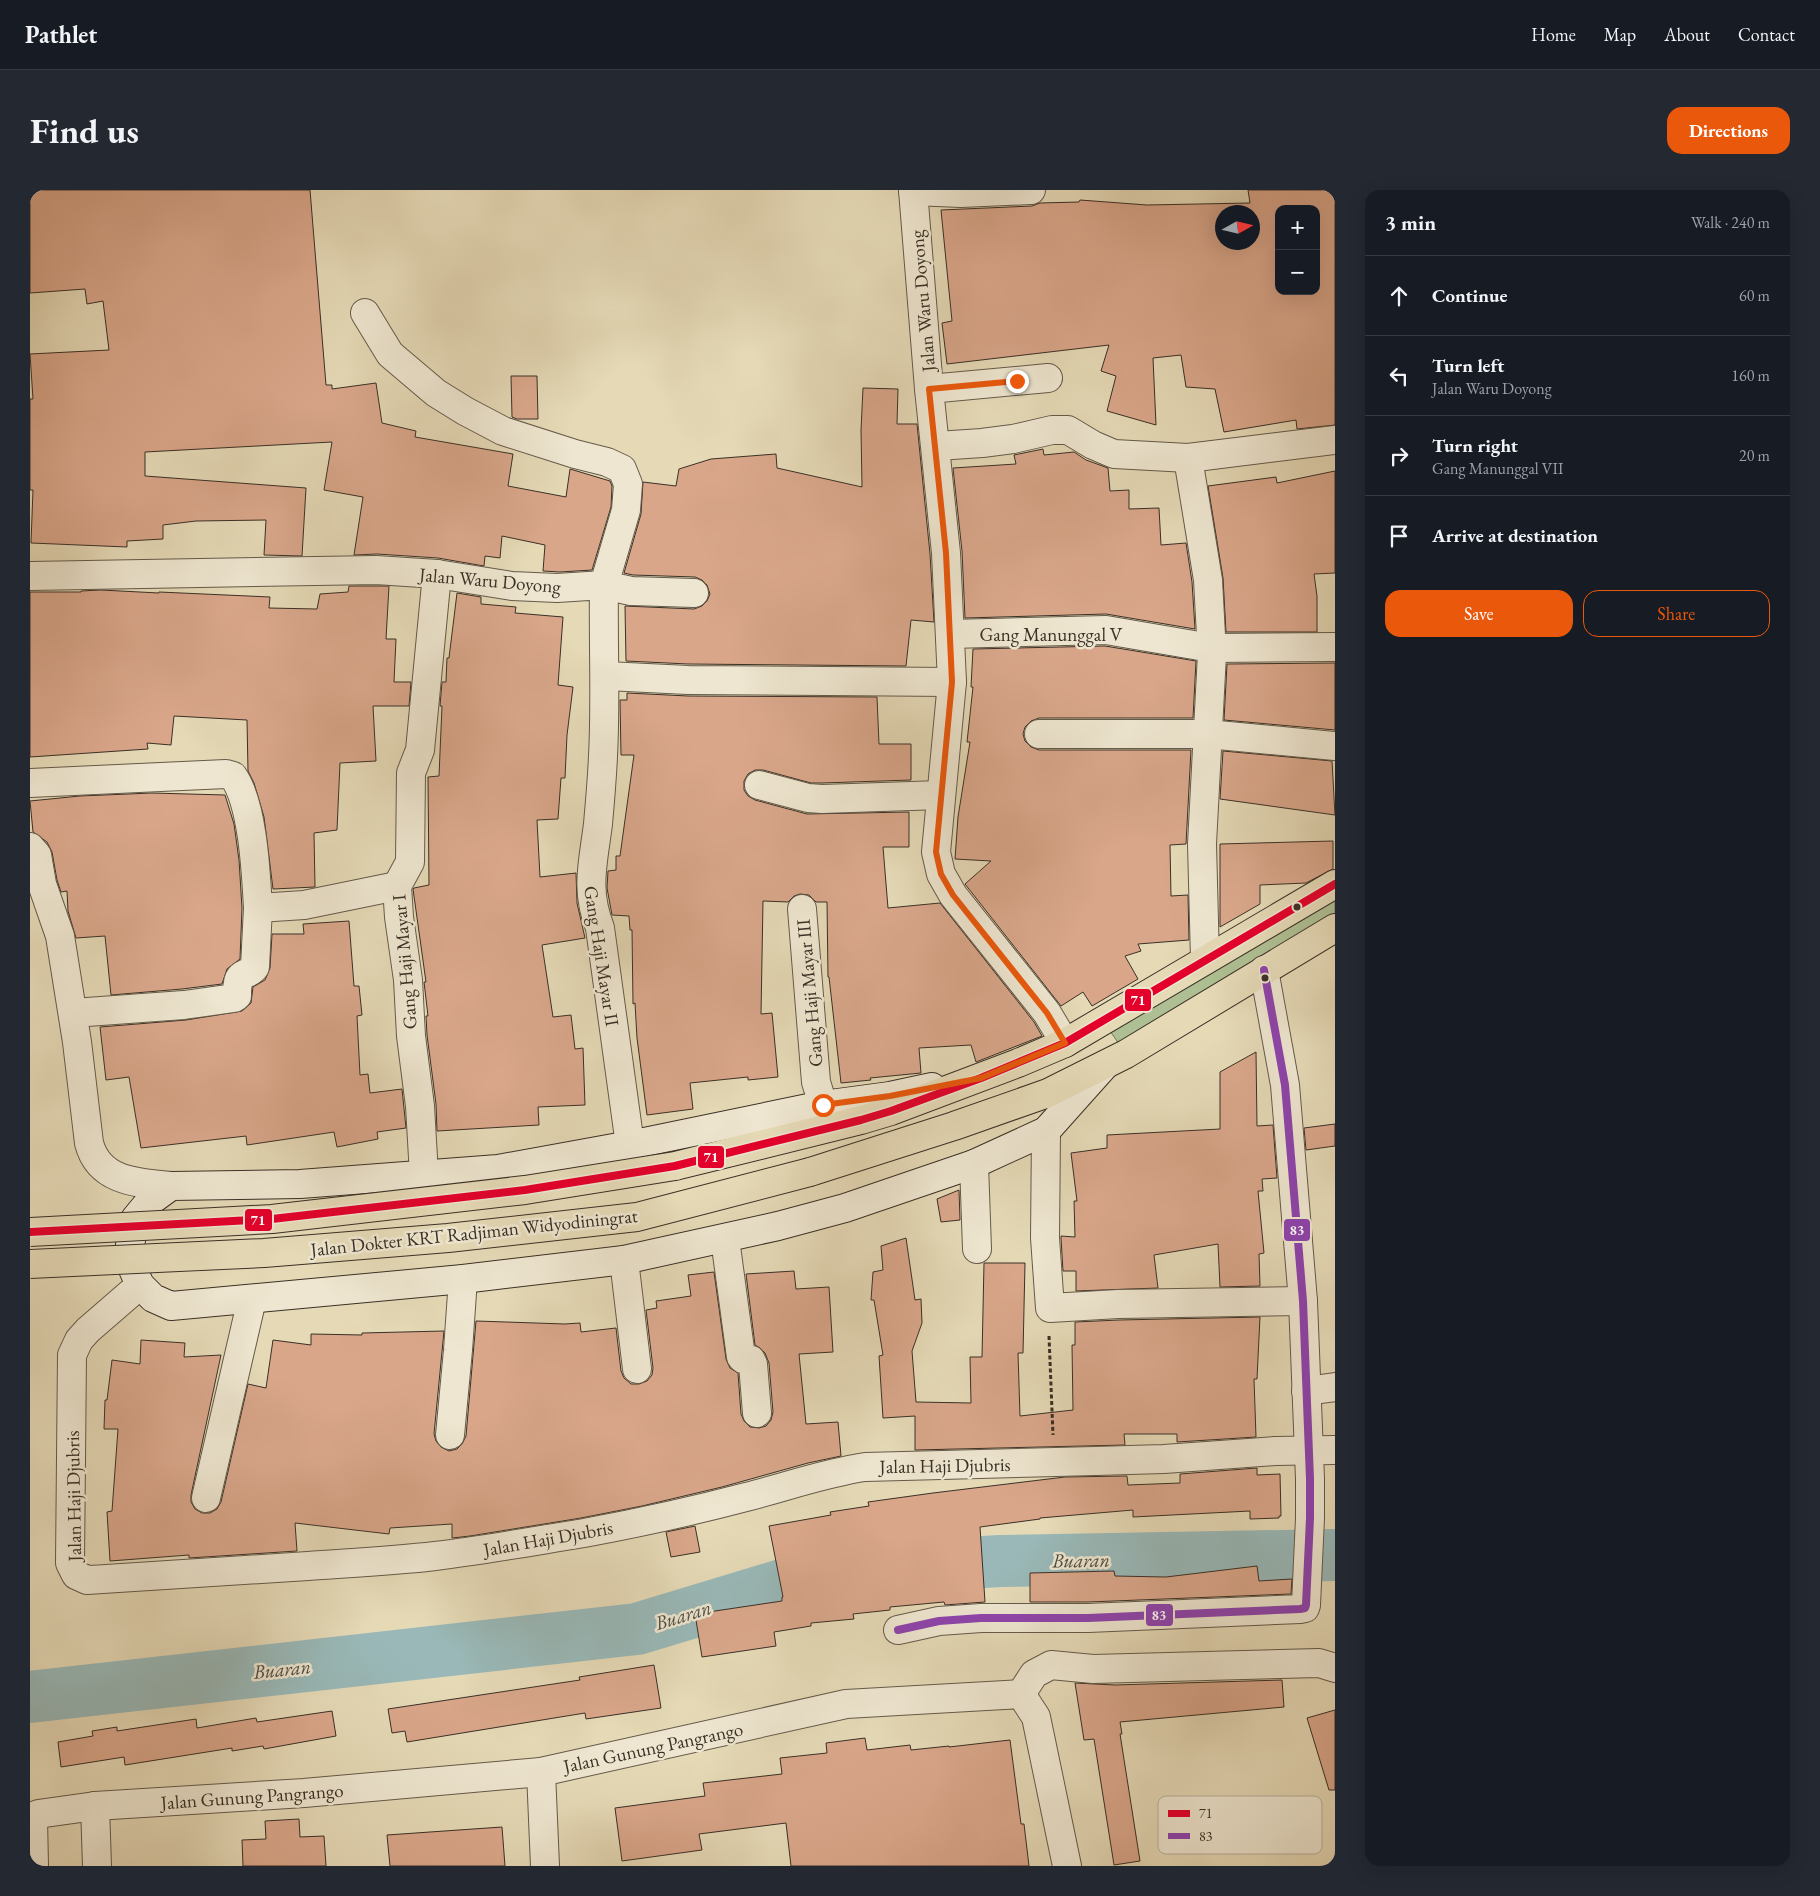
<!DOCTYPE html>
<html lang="en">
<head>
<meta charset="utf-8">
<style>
	body { margin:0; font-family:"EB Garamond",serif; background:#242831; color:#f1f3f6 }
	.controls { position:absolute; right:15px; top:15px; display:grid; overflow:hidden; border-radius:10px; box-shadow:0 5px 20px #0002 }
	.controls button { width:45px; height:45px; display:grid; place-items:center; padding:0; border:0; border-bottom:1px solid #363941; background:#171b24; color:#f1f3f6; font:25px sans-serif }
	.compass { position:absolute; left:1185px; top:15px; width:45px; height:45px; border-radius:50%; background:#171b24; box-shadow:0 5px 20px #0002; rotate:82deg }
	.stop { position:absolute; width:15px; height:15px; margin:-11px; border:4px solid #ea580c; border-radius:50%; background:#fff }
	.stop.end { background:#ea580c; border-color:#fff; box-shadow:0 1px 5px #0008 }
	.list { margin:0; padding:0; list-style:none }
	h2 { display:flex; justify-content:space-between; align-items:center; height:65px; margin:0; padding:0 20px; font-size:21px }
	h2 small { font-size:16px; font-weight:400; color:#9ea1a6 }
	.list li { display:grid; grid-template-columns:32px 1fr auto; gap:15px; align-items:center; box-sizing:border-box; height:80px; padding:0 20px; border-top:1px solid #363941 }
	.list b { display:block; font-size:19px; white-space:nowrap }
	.list p { margin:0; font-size:16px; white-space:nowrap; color:#9ea1a6 }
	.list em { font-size:16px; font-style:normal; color:#9ea1a6 }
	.actions { display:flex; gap:10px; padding:15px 20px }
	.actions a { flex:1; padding:11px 0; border:1px solid #ea580c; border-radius:15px; text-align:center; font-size:18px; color:#ea580c }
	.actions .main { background:#ea580c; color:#fff }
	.icon { flex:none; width:28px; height:28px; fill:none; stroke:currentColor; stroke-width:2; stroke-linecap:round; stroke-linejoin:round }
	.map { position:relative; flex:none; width:1305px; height:1676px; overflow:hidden; border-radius:15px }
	header { display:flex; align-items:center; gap:30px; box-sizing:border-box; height:70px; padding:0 25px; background:#171b24; border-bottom:1px solid #363941 }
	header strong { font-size:24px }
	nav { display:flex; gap:28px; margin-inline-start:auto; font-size:18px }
	.intro { display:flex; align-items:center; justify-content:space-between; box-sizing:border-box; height:120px; padding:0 30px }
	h1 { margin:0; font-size:35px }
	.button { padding:12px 22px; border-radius:15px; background:#ea580c; color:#fff; font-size:18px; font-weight:700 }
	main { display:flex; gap:30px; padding:0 30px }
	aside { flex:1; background:#171b24; border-radius:15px; box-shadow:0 5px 20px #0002 }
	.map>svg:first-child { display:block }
	.green { fill:#aec093; stroke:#74785c }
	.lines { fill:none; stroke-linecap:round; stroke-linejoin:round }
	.river { stroke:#99b8b7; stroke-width:52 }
	.building { fill:#d9a68a; stroke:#3a3026; fill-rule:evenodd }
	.street-casing { stroke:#655a4a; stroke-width:30 }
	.secondary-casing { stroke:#3a3026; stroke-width:30 }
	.primary-casing { stroke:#3a3026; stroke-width:30 }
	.path { stroke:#3a3026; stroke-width:3; stroke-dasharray:4 2.5; stroke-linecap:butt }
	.street { stroke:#eee6d0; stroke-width:28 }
	.secondary { stroke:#eee6d0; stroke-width:28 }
	.primary { stroke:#e5d9b6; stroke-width:28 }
	.primary-bridge-casing { stroke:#3a3026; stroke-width:30; stroke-linecap:butt }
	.primary-bridge { stroke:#e5d9b6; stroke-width:28 }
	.bus-1-casing { stroke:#eee6d0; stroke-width:11 }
	.bus-2-casing { stroke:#eee6d0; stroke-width:11 }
	.bus-1 { stroke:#e4002b; stroke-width:8 }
	.bus-2 { stroke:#8e44ad; stroke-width:8 }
	.route { stroke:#ea580c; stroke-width:6 }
	.bus-dot { fill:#3a3026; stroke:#eee6d0; stroke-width:2 }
	.labels { text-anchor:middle; stroke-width:5; stroke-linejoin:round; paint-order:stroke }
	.street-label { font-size:19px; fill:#3a3026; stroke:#eee6d0 }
	.water-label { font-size:20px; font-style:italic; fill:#4d4b43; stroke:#eee6d0 }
	.key { fill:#eee6d0; stroke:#b8af9d; stroke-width:1 }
	.key-label { font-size:14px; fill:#3a3026 }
	.line-badge { stroke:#eee6d0; stroke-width:2 }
	.badge-label { font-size:14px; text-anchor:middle; font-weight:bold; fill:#fff }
</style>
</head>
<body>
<header>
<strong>Pathlet</strong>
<nav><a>Home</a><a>Map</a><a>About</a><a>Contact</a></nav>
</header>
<div class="intro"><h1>Find us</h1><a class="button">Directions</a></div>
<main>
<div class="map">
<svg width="1305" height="1676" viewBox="0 0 1305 1676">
	<rect width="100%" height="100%" fill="#e5d9b6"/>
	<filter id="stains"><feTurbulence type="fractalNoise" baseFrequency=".004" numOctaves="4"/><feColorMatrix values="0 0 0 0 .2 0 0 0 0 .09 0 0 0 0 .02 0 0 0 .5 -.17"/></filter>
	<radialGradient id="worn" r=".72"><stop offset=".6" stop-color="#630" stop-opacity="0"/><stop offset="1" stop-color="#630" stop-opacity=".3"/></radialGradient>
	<path class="green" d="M1305 694V738L1096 864 1073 831Z"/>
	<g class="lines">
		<path class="river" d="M0 1507 607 1439 772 1389 888 1376 970 1371 1305 1365"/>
	</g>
	<g class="building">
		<path d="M0 0H280L296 195H302V199L346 193 352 233 386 241 385 247 483 264 478 296 536 307 540 279 580 291 582 296 581 317 562 380 530 382 513 381 515 355 472 346 470 368 455 366 454 376 408 368 347 364 324 365 333 307 294 300 302 252 115 262V286L276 298 272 366 234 365 236 330 166 331 133 335V349L97 351V357L1 353 3 300H0V209H3L0 164 79 160 73 111 57 114 55 99 0 103Z"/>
		<path d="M1218 0H1305V235L1267 239 1266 230 1194 242 1185 199 1156 197 1151 165 1123 168 1126 235 1077 221 1086 186 1071 181 1079 155 917 174 912 133 922 131 911 20 1002 16 1010 13 1049 12 1050 10 1117 15 1220 13ZM1249 19H1286V101H1249ZM1192 22H1222V52H1192Z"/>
		<path d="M481 186H507L508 229H487L482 227Z"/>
		<path d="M833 198 868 199 867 234H887L900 364 904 432 881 430 876 476 658 474 596 471 595 416 664 419 672 416 677 411 680 404 677 395 672 390 665 387 603 385 594 383 611 324 613 292 646 296 649 279 681 269 746 264 747 278 832 297 831 240Z"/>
		<path d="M1013 259 1014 265 1044 262 1056 270 1078 278 1080 301 1099 300V319L1129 318 1131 355 1156 353 1162 392 1165 439 1076 424 935 428 932 361 923 278 986 274 984 265Z"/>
		<path d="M1305 281V383L1284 384 1287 406V442H1196L1193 388 1178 296 1246 287 1247 293Z"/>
		<path d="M319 396H359L356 449H366L364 492H381L379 516H343L346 571 310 573 307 640 284 643 285 697 243 699 234 627 224 593 218 581 217 530 144 526 141 555 117 553 118 559 0 567V402H51V401L71 400 129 403V402L240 407 239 418 287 419 290 404 318 402Z"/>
		<path d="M427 403 451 407V414L486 417 485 423 533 427 528 495 543 497 537 545 535 588H531L528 629 507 630 510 687 546 683 547 713 555 748 512 755 523 827 541 825 545 859 553 858 555 915 508 917 509 935 407 941 406 914 397 845 396 826H398L394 792H396L383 699 384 698 399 695 398 587 409 586 412 516H410L412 492H416L417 468H419Z"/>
		<path d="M1075 456 1166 471 1163 528H1009L1001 531 995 537 993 544 995 551 1001 557 1009 560H1161L1156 654 1140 655 1141 706 1158 705 1159 750 1108 754 1111 761 1095 766 1108 789 1062 816 1053 802 1031 816 935 694 961 671 925 669 928 627 940 552H937L943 497H941L943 459Z"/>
		<path d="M1305 473V540L1194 530 1197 474Z"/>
		<path d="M597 503 658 506 847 507 849 554H881V590L792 593H781L733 580H725L718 584 714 591V600L718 606 725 610 777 624 879 622V657H853L858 718 910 713 1004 832 1012 846 946 872 941 855 889 858 891 883 840 888 841 890 811 893 799 787H798L797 712H786L779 705 770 704 764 706 758 712 733 711 731 824 742 823 748 887 718 890V887L660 893 663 919 617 925 607 848 605 813 603 814 602 740H600L599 726 582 725 577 698 578 681 586 680V666H590L604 565H591L590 510H597Z"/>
		<path d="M1193 561 1302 571 1305 625 1190 609Z"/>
		<path d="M122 603 195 605 204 634 209 670 212 718 210 769 197 779 192 794 152 799 81 805 75 746 46 748 38 721 37 701 31 702 27 690 22 662 17 652 3 642 0 611 50 606Z"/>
		<path d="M1303 651V679L1276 693 1230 695V714L1190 737V654Z"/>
		<path d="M319 731 324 796H329L332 825 327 826 330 885 338 884 340 903 372 899 376 938 347 942 348 949 307 957 304 942 217 955 216 946 111 958 99 887 76 890 70 837 156 830 212 821 221 813 223 797 235 790 240 778 242 744H274L273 734Z"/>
		<path d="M1226 862 1227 936 1243 935 1247 988 1232 989 1233 1001H1228L1234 1063 1229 1064 1230 1096 1190 1097 1188 1054 1124 1065 1128 1098 1046 1101V1081H1033L1031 1048V1046L1045 1047 1044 1011H1047L1041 963 1077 958V945L1190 939V882Z"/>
		<path d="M1305 934V956L1276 960 1274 938Z"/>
		<path d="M929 1000 930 1030 911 1032 907 1009Z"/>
		<path d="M876 1048 885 1110 891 1109 892 1133 882 1161 886 1212 941 1213 940 1167H952L954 1073H995L993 1163H988L990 1226 1043 1220 1042 1155H1045V1132L1089 1130 1230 1127 1227 1189H1224L1226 1247 1147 1252V1244H1094L1095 1255 885 1260V1226L853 1228 849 1166 853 1165 844 1110H841L843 1082 853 1080 851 1056Z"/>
		<path d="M764 1081 766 1099 799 1097 803 1162 769 1164 776 1234 808 1232 811 1266 778 1273 692 1297 612 1316 551 1328 440 1346 422 1348V1334L360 1338 359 1344 265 1333 267 1361 159 1368V1365L80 1371 77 1322 82 1321 88 1239H74L75 1210H77L82 1170 110 1174 111 1150 155 1153 154 1167 191 1165 161 1305V1312L165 1319 172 1323H180L187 1319 191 1312 218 1194 236 1198 243 1150 281 1155V1144L332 1145V1143L414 1141 404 1244 406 1251 411 1257 419 1261 427 1259 432 1254 436 1246 446 1131 535 1134 550 1133 551 1142 586 1138 591 1181 594 1188 601 1194H609L617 1191 622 1185 623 1178 616 1120 627 1118 626 1111 661 1106 658 1085 684 1082 696 1169 700 1178 708 1183 711 1224 714 1231 720 1237 729 1238 736 1236 741 1230 743 1222 739 1173 735 1163 730 1158 725 1155 716 1084Z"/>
		<path d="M1227 1278V1285L1250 1284 1251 1326H1249V1328L1220 1329V1321L1103 1327V1320L1010 1328V1329L950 1337 955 1412 915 1415 914 1412 860 1417V1420L823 1424 824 1429 781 1433V1436L744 1442 746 1456 672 1467 665 1424 752 1411V1407H753L739 1336 801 1325 800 1322 839 1316 838 1312 903 1303 1035 1287 1097 1286 1098 1295 1150 1293V1284Z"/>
		<path d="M665 1336 670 1362 641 1367 636 1342Z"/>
		<path d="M1227 1376 1229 1391 1262 1389 1261 1404 1058 1412H1000V1383L1084 1381 1085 1386 1136 1387Z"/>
		<path d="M624 1475 631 1518 556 1529 555 1523 377 1552 375 1541 362 1543 358 1519 550 1490 549 1487Z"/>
		<path d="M1252 1490 1254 1517 1090 1532 1092 1544H1090L1110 1671 1084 1675 1064 1549 1054 1550 1045 1493 1085 1495Z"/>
		<path d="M1305 1520V1600H1299L1277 1528Z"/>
		<path d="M302 1521 306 1546 234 1559 233 1556 202 1561V1558L95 1575 94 1567 31 1577 28 1552 63 1546 62 1541 87 1537V1541L166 1529 167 1538 226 1528 227 1532Z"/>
		<path d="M835 1548 837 1560 880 1555 881 1560 919 1556V1557L980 1550 991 1634H994L999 1676H761L756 1633 669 1644 672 1660 592 1671 585 1618 675 1606 673 1593 752 1584 750 1568 797 1563 796 1553Z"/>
		<path d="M269 1629 270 1647 294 1646 296 1676H213L212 1650 236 1649 235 1631Z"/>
		<path d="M472 1637 475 1676H360L357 1645Z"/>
	</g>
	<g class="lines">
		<defs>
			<g id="street">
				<path d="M883 0 899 199 916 363 922 492 906 662 911 684 923 705 1017 823 1035 853"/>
				<path d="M883 1 931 3 1001 0"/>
				<path d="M335 123 360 164 406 203 435 221 473 241 545 264 577 272 592 279 598 294 596 320 574 395 601 401 664 403"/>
				<path d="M899 199 1018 188"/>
				<path d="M907 256 952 253 983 249 1022 240H1038L1063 255 1084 264 1158 268 1305 250"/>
				<path d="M1158 268 1178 390 1182 464 1172 654 1175 770"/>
				<path d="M0 386 346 380 407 384 482 396 527 398 574 395C573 452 576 509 573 566 572 588 570 612 568 634 563 674 555 699 570 738L600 955"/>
				<path d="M920 444 1076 440 1181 458 1305 457"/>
				<path d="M576 486 658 490 922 492"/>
				<path d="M1009 544H1177L1305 556"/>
				<path d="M0 593 196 584 203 586C223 614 226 683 228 718"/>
				<path d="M729 595 778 608 792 609 911 605"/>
				<path d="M0 657 7 665 12 694 30 746 47 852 59 953C69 992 108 993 141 996"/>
				<path d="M772 719 786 892 793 915"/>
				<path d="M43 823 154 815 204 808 207 806C207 802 207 797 208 793 209 782 220 785 225 777L228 718 274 715 367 696"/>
				<path d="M1016 941 1015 1048 1020 1118 1088 1114 1273 1111"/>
				<path d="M944 974 947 1059"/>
				<path d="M394 985 390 916 381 846 378 790 369 727 367 696 380 672 381 583 390 560 407 384"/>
				<path d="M695 1049 711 1167 713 1169 721 1170 723 1174 727 1223"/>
				<path d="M594 1070 607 1179"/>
				<path d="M110 1095 58 1140 49 1150 42 1165 40 1373 46 1385 57 1390C131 1386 205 1381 278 1376 320 1373 363 1371 405 1366 455 1360 504 1351 554 1343 608 1333 663 1321 716 1307 756 1297 794 1283 835 1277L1065 1271 1134 1269 1245 1261 1305 1260"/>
				<path d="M1276 1201 1305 1197"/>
				<path d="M420 1245 428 1160 433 1089"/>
				<path d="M176 1308 222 1109"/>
				<path d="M868 1440 909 1431 951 1428H1058L1270 1419 1275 1418 1276 1415 1280 1328V1289L1273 1111 1255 895 1234 780"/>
				<path d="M991 1504 1004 1484 1021 1475 1063 1479 1289 1473 1305 1478"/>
				<path d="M511 1582 515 1676"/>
				<path d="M65 1616 67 1676"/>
				<path d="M4 1676 3 1627 8 1624 65 1616 274 1603 511 1582 816 1514 991 1504 1006 1527 1037 1676"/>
			</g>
			<path id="secondary" d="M902 897 860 906 793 915 600 955 468 979 270 994 141 996 119 1012 105 1029 100 1055 102 1077 110 1095 123 1108 141 1116 433 1089 594 1070 748 1036 815 1018 944 974 1016 941 1075 875"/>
			<g id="primary">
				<path d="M645 976 831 930 861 921 988 873 1035 853 1305 694"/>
				<path d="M780 982 924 936 1018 903 1096 864 1305 738"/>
			</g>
		</defs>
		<use href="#street" class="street-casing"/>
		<use href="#secondary" class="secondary-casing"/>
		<use href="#primary" class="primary-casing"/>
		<path class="path" d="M1019 1146 1023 1245"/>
		<use href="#street" class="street"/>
		<use href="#secondary" class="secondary"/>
		<use href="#primary" class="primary"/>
		<defs>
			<g id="primary-bridge">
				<path d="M0 1042 242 1029 495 1000 645 976"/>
				<path d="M0 1074 234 1063 418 1048 607 1027 780 982"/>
			</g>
		</defs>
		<use href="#primary-bridge" class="primary-bridge-casing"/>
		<use href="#primary-bridge" class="primary-bridge"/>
		<defs>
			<path id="bus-1" d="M0 1042 242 1029 495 1000 645 976 831 930 861 921 951 888 1035 853 1305 694"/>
			<path id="bus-2" d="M868 1440 909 1431 951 1428H1058L1270 1419 1275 1418 1276 1415 1280 1328V1289L1273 1111 1255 895 1234 780"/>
		</defs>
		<use href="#bus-1" class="bus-1-casing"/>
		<use href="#bus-2" class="bus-2-casing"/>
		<use href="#bus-1" class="bus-1"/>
		<use href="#bus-2" class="bus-2"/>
	</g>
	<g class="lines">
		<path class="route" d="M793 915 860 906 951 888 1035 853 1017 823 923 705 911 684 906 662 922 492 916 363 899 199 987 191"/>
	</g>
	<g class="bus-dot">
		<circle cx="1267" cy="717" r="4.5"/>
		<circle cx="1235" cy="788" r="4.5"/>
	</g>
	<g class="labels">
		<g class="street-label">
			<text transform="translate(892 111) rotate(-95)" y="7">Jalan Waru Doyong</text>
			<text transform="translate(460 390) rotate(5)" y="7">Jalan Waru Doyong</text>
			<text x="1021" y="451">Gang Manunggal V</text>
			<text transform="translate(572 766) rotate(81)" y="7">Gang Haji Mayar II</text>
			<text transform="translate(374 772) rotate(-95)" y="7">Gang Haji Mayar I</text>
			<text transform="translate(779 803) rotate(-95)" y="7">Gang Haji Mayar III</text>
			<text transform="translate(444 1042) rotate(-6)" y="7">Jalan Dokter KRT Radjiman Widyodiningrat</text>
			<text transform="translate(915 1275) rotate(-1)" y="7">Jalan Haji Djubris</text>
			<text transform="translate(43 1306) rotate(-91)" y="7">Jalan Haji Djubris</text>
			<text transform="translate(518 1348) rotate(-10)" y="7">Jalan Haji Djubris</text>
			<text transform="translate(623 1557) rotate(-12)" y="7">Jalan Gunung Pangrango</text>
			<text transform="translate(222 1606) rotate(-4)" y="7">Jalan Gunung Pangrango</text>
		</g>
		<g class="water-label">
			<text transform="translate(1051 1370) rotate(-1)" y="7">Buaran</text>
			<text transform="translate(653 1425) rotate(-17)" y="7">Buaran</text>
			<text transform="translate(252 1479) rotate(-6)" y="7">Buaran</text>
		</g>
	</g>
	<rect x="1128" y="1606" width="164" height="58" rx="8" class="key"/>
	<rect x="1138" y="1620" width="22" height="7" fill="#e4002b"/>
	<rect x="1138" y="1643" width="22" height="6" fill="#8e44ad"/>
	<g class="key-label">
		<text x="1169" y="1628">71</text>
		<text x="1169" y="1651">83</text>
	</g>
	<g class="line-badge">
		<rect x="1094" y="798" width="28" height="24" rx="5" fill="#e4002b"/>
		<rect x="667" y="955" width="28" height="24" rx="5" fill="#e4002b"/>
		<rect x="214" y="1018" width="29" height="24" rx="5" fill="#e4002b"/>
		<rect x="1253" y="1028" width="28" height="24" rx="5" fill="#8e44ad"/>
		<rect x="1115" y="1413" width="29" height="24" rx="5" fill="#8e44ad"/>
	</g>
	<g class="badge-label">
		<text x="1108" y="815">71</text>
		<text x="681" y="972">71</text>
		<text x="228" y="1035">71</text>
		<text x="1267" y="1045">83</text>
		<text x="1129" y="1430">83</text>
	</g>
	<rect width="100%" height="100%" filter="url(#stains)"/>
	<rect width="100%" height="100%" fill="url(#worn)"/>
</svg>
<div class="controls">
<button>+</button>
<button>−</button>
</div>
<svg class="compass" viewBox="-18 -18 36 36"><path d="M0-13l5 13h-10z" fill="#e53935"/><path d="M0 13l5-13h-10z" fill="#9ea1a6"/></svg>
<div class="stop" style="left:793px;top:915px"></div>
<div class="stop end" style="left:987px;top:191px"></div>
</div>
<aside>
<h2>3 min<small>Walk · 240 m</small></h2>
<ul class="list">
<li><svg class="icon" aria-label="ahead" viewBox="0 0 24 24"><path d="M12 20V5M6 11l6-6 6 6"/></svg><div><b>Continue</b></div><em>60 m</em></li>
<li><svg class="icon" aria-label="left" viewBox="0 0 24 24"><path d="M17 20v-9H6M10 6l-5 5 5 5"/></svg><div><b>Turn left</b><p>Jalan Waru Doyong</p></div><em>160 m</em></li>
<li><svg class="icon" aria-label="right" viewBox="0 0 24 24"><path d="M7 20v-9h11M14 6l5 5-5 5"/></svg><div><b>Turn right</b><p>Gang Manunggal VII</p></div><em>20 m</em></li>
<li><svg class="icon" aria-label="arrive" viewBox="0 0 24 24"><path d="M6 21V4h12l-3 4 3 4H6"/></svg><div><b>Arrive at destination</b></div></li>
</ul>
<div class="actions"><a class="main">Save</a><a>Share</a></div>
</aside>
</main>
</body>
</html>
